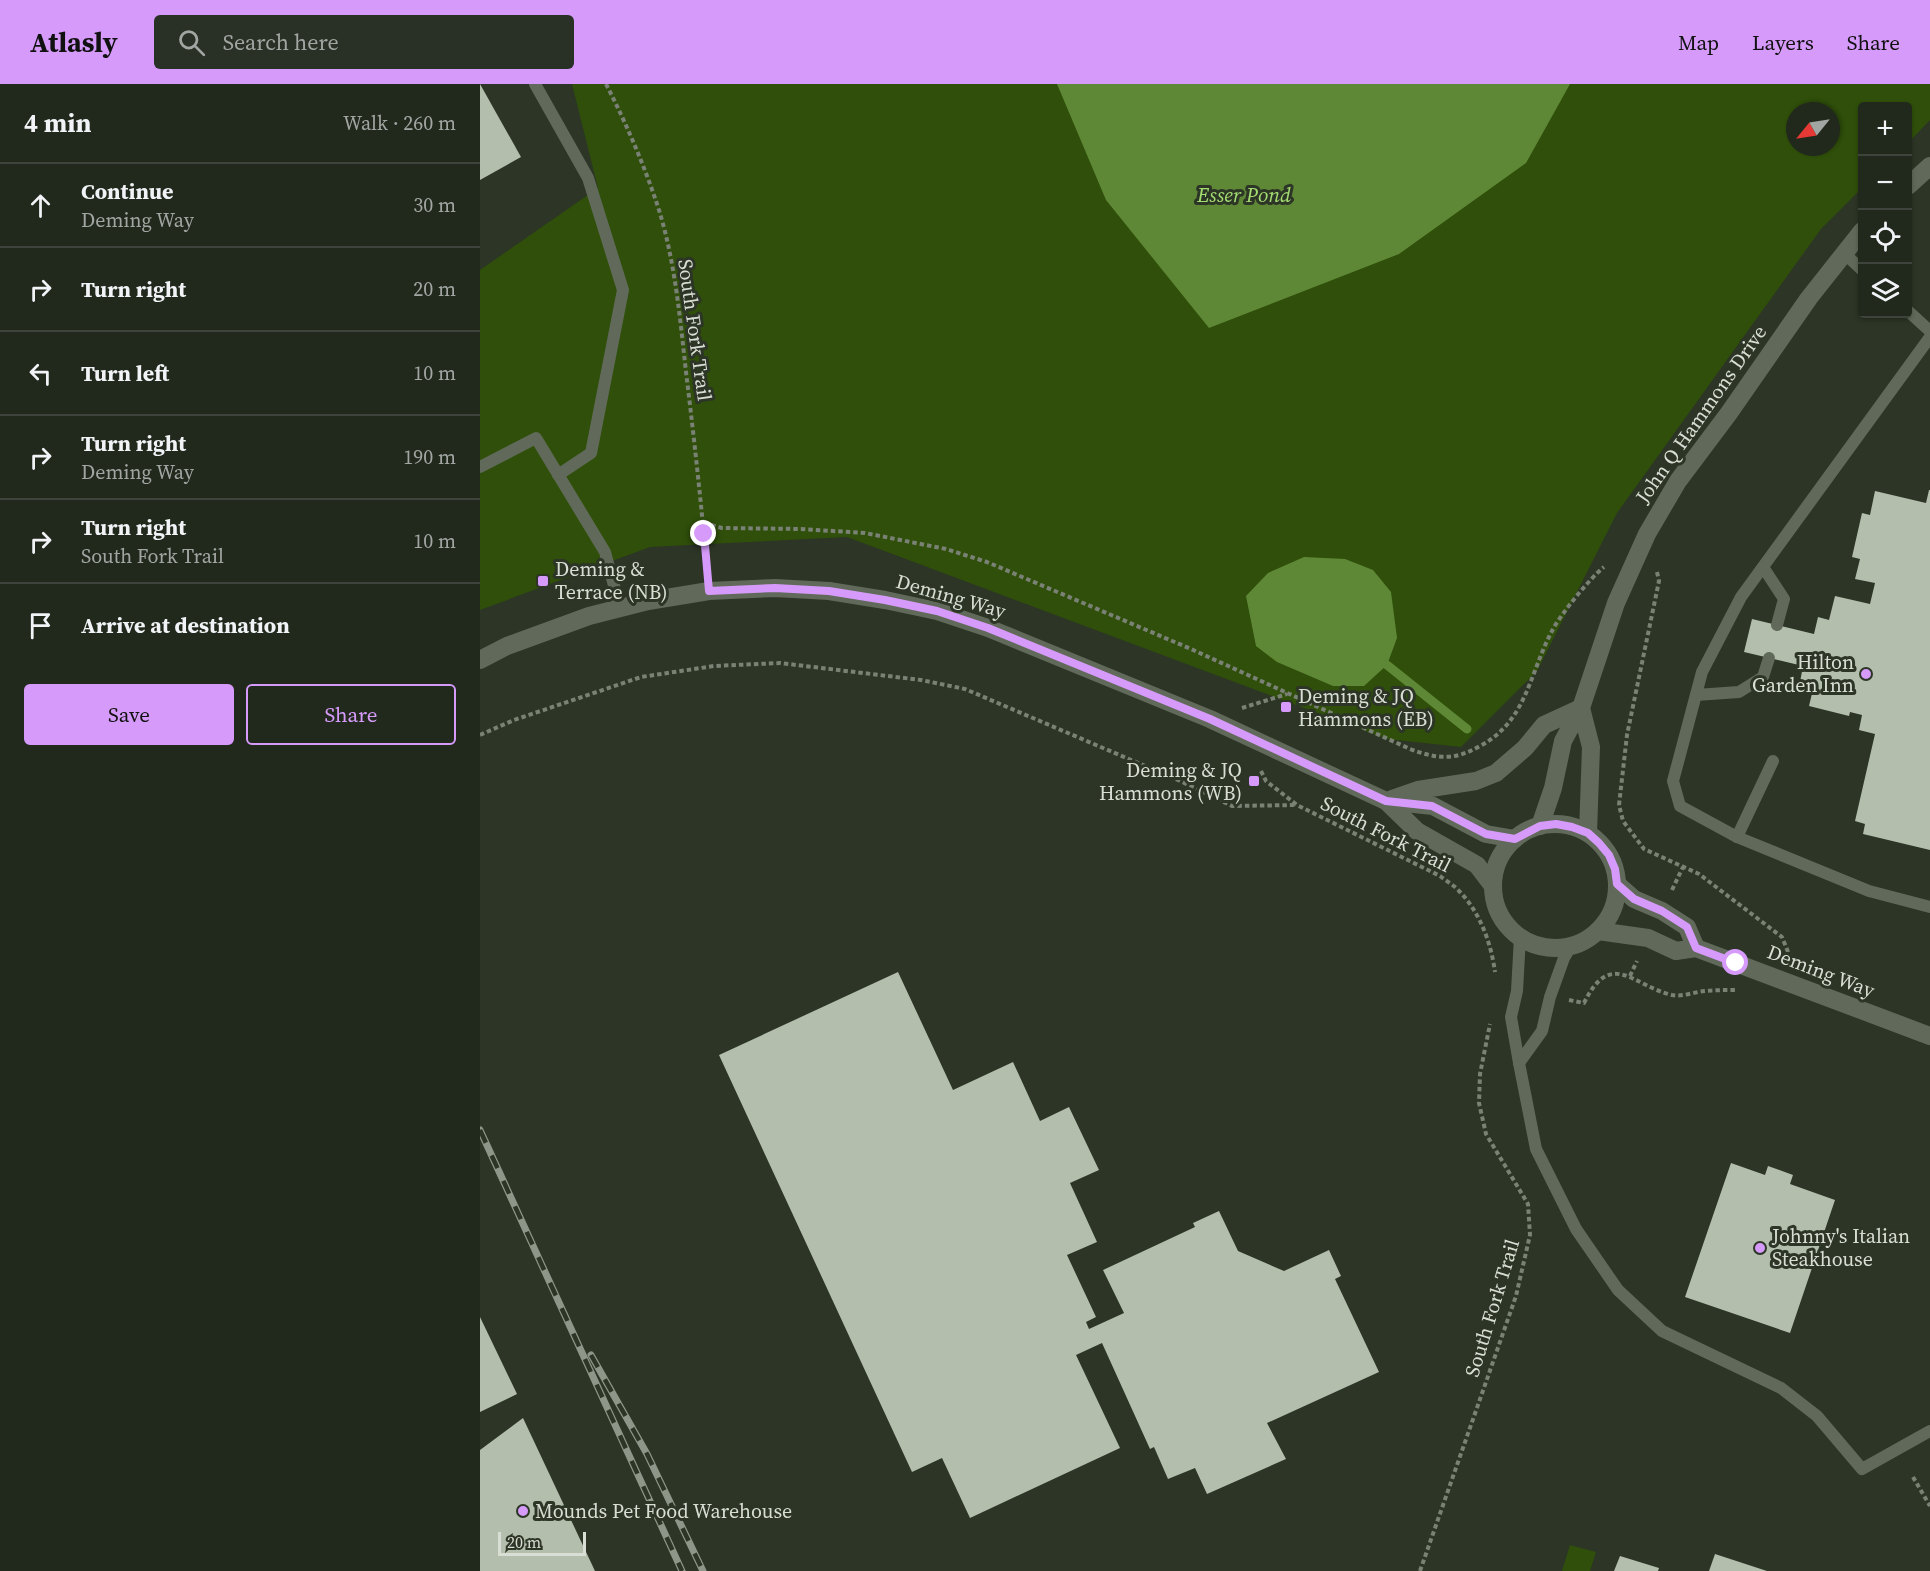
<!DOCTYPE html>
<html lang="en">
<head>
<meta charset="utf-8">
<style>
	body { margin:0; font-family:"Source Serif 4",serif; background:#293025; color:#f1f3f6 }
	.controls { position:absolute; right:18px; top:18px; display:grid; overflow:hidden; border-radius:6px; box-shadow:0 2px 4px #0004 }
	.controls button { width:54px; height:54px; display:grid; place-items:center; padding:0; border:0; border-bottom:2px solid #3e443b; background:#21281c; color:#f1f3f6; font:30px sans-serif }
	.compass { position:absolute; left:1306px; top:18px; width:54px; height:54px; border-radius:50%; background:#21281c; box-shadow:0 2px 4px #0004; rotate:240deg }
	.scale { position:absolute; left:18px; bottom:15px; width:88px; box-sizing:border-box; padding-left:6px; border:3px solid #d9ded5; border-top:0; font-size:16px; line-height:21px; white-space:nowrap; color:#d9ded5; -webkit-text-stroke:4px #2c3526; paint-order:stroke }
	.stop { position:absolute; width:18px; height:18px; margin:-14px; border:4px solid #d69bfa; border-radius:50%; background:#fff }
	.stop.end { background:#d69bfa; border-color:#fff; box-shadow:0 2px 6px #0008 }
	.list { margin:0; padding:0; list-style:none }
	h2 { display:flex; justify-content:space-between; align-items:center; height:78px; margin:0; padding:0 24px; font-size:26px }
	h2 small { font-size:20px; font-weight:400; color:#a2a6a3 }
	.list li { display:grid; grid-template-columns:39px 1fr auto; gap:18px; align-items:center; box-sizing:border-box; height:84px; padding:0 24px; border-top:2px solid #3e443b }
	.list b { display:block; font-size:22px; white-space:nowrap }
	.list p { margin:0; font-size:20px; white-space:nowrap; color:#a2a6a3 }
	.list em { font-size:20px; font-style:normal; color:#a2a6a3 }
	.actions { display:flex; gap:12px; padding:18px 24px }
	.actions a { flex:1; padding:14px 0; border:2px solid #d69bfa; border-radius:6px; text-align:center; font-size:21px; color:#d69bfa }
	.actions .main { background:#d69bfa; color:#111 }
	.icon { flex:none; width:33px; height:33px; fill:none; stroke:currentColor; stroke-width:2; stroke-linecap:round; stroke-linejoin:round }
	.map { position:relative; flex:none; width:1450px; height:1487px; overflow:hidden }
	header { display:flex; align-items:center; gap:36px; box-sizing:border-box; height:84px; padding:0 30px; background:#d69bfa; color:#111 }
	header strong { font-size:28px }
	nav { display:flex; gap:33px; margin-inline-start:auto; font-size:21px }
	.search { width:420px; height:54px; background:#293025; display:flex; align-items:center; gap:15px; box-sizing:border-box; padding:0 21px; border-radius:6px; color:#a2a6a3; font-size:22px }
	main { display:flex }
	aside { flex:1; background:#21281c }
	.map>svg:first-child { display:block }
	.green { fill:#2f4f0a; fill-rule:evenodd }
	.water { fill:#5e8836 }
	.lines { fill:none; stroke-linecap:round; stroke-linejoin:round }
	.stream { stroke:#5e8836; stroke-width:9 }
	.building { fill:#b4beac }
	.path { stroke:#7a8175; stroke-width:4; stroke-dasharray:4.5 3; stroke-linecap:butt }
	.service { stroke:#616a5a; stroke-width:12 }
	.tertiary { stroke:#616a5a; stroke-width:18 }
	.rail-casing { stroke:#8e9589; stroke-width:7 }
	.rail { stroke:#2c3526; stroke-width:4.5; stroke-dasharray:14; stroke-linecap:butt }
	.route { stroke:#d69bfa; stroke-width:8 }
	.poi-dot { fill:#d69bfa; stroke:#2c3526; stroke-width:2 }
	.labels { text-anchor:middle; stroke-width:6; stroke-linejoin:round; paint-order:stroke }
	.street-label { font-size:20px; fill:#d9ded5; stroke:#2c3526 }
	.poi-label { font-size:20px; fill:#d9ded5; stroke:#2c3526; text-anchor:start }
	.water-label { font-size:21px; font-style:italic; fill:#a4dd71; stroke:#2c3526 }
</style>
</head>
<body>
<header>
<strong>Atlasly</strong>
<div class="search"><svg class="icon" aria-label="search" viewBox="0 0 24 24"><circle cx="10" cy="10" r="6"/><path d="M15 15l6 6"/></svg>Search here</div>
<nav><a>Map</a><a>Layers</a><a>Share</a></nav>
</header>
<main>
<aside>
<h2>4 min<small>Walk · 260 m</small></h2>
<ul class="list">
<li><svg class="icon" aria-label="ahead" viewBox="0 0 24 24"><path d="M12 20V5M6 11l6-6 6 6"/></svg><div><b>Continue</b><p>Deming Way</p></div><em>30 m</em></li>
<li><svg class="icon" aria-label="right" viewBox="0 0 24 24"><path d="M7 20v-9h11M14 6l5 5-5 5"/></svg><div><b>Turn right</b></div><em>20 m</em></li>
<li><svg class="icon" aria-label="left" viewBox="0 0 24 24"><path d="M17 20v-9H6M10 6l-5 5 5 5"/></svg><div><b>Turn left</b></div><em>10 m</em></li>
<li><svg class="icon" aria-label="right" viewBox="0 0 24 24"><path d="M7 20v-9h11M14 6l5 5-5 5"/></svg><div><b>Turn right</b><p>Deming Way</p></div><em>190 m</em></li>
<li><svg class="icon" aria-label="right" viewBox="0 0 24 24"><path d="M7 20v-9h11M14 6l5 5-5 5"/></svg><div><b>Turn right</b><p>South Fork Trail</p></div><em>10 m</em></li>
<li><svg class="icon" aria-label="arrive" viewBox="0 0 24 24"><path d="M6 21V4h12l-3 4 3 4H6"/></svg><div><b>Arrive at destination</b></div></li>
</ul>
<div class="actions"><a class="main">Save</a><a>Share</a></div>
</aside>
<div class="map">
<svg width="1450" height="1487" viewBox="0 0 1450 1487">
	<rect width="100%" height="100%" fill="#2c3526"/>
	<g class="green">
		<path d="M92 0H1450V36L1428 59V22H1382V104L1341 145 1137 429 1057 587 981 663 907 655 367 453 170 463 0 526V186L118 104ZM1315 27H1351V63H1315Z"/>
		<path d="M1090 1461 1116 1468 1110 1487H1082Z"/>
	</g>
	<g class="water">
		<path d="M577 0H1090L1046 79 919 170 729 244 626 116Z"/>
		<path d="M824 473 865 475 893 486 911 508 917 554 907 581 884 602H853L797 578 776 562 766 512 788 489Z"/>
	</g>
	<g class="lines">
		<path class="stream" d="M907 581 987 645"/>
	</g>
	<g class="building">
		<path d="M0 0 41 73 0 96Z"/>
		<path d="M1449 406H1450V766L1383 750 1385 740 1375 737 1395 650 1379 646 1382 631 1370 628 1369 632 1329 622 1334 601 1320 598 1323 582 1264 568 1272 535 1334 550 1338 533 1349 536 1355 512 1390 520 1395 499 1375 495 1380 475 1372 473 1382 429 1390 431 1395 407 1446 419Z"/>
		<path d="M418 888 473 1006 533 978 560 1037 589 1023 619 1086 590 1099 617 1158 587 1171 616 1233 606 1238 609 1245 644 1229 623 1186 715 1143 713 1139 739 1127 758 1167 804 1187 849 1166 861 1192 855 1195 899 1288 787 1339 806 1375 727 1410 715 1384 688 1395 674 1363 670 1365 622 1259 596 1271 640 1364 490 1434 462 1374 432 1388 239 971Z"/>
		<path d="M1251 1079 1285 1091 1288 1082 1313 1091 1310 1100 1355 1116 1310 1249 1205 1213Z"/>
		<path d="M0 1233 37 1310 0 1328Z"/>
		<path d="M43 1334 115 1487H0V1366Z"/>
		<path d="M1235 1470 1287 1487H1229Z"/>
		<path d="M1140 1472 1179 1484 1178 1487H1134Z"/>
	</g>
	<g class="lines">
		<g class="path">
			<path d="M126 0C147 41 165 83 179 126 195 178 200 234 206 288 214 353 221 418 227 483"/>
			<path d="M224 439 242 444 321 445 385 449 466 465 507 478 711 565 930 665C957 675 974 677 1000 662 1047 637 1049 590 1072 547 1080 531 1110 494 1124 483"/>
			<path d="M1177 488 1179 497 1147 651 1139 721 1143 737 1164 765 1219 790 1302 853 1310 873"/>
			<path d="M762 624 807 610"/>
			<path d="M0 651 34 636 161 593 234 582 300 579 441 596 485 605 698 696 752 722 816 721"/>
			<path d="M781 687 786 697 817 721 960 792C966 797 974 801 979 807 1000 828 1011 859 1015 888"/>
			<path d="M1192 806 1203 783"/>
			<path d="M1150 892 1157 877"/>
			<path d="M1089 916 1104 919C1131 864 1153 902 1192 911 1202 913 1215 908 1224 907 1235 906 1246 906 1257 906"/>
			<path d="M1433 1393 1450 1422"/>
			<path d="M940 1487 1036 1212 1050 1151 1048 1120 1006 1050 999 1019 1000 990 1010 940"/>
		</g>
		<g class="service">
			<path d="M55 0 108 94 143 206 111 369 78 391"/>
			<path d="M1364 169 1382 186"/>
			<path d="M1428 227 1450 247"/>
			<path d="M1450 253 1261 513 1222 588 1193 697 1200 722 1257 753 1389 807 1450 823"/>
			<path d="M0 383 56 354 125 468 140 524"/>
			<path d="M1283 483 1304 515 1297 541"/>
			<path d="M1216 611 1259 608 1283 593 1289 574"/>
			<path d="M1257 753 1293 677"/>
			<path d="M1040 853 1037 907 1031 933 1039 979 1056 1065 1096 1145 1138 1206 1182 1247 1301 1304 1337 1332 1382 1385 1450 1347"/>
			<path d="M1039 979 1062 947 1070 913 1084 874 1091 862"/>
		</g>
		<g class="tertiary">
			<path d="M1428 102 1450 82"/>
			<path d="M0 576 27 562 109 532 168 517 229 507 295 504 349 507 405 516 457 527 508 544 730 635 906 717 953 722 1006 750 1035 755"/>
			<path d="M1101 624 1111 663 1108 749"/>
			<path d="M912 715 938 706 996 697 1016 689 1045 664 1064 641 1101 624"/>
			<path d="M906 717 937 747 997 781 1013 802"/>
			<circle cx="1075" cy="802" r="62"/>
			<path d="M1060 742 1073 704 1083 657 1101 624 1136 519 1167 450 1198 397 1249 329 1329 214 1382 147"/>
			<path d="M1137 800 1154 815 1182 827 1207 843 1216 864"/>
			<path d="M1118 847 1168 854 1196 867 1216 864 1450 952"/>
		</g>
		<defs>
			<g id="rail">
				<path d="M0 1046 202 1487"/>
				<path d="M111 1271 167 1370 223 1487"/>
			</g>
		</defs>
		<use href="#rail" class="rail-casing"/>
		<use href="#rail" class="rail"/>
	</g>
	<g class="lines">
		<path class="route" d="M224 450 229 507 295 504 349 507 405 516 457 527 508 544 730 635 906 717 952 722 1006 750 1035 755 1060 742 1076 740 1092 743 1108 749 1119 759 1129 771 1135 785 1137 800 1154 815 1182 827 1207 843 1216 864 1256 879"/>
	</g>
	<g class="poi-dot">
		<rect x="57" y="491" width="12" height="12" rx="3"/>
		<circle cx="1386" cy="590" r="6"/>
		<rect x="800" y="617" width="12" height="12" rx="3"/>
		<rect x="768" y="691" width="12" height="12" rx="3"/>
		<circle cx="1280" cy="1164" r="6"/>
		<circle cx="43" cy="1427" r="6"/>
	</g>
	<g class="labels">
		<g class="street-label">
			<text transform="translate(215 246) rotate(82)" y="7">South Fork Trail</text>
			<text transform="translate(1221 330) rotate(-55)" y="7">John Q Hammons Drive</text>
			<text transform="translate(471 512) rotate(16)" y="7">Deming Way</text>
			<text transform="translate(906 750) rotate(27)" y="7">South Fork Trail</text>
			<text transform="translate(1341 887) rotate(21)" y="7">Deming Way</text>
			<text transform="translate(1012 1224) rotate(-73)" y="7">South Fork Trail</text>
		</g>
		<g class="poi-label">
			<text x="75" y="492">Deming &amp;<tspan x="75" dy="23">Terrace (NB)</tspan></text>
			<text x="1374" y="585" text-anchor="end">Hilton<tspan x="1374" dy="23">Garden Inn</tspan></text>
			<text x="818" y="619">Deming &amp; JQ<tspan x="818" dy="23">Hammons (EB)</tspan></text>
			<text x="762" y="693" text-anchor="end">Deming &amp; JQ<tspan x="762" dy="23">Hammons (WB)</tspan></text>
			<text x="1292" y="1159">Johnny's Italian<tspan x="1292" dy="23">Steakhouse</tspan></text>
			<text x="55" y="1434">Mounds Pet Food Warehouse</text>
		</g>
		<g class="water-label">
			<text x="764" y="118">Esser Pond</text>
		</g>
	</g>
</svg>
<div class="controls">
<button>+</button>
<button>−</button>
<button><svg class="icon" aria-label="locate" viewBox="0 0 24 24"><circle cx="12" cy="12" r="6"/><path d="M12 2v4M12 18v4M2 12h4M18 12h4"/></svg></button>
<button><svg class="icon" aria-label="layers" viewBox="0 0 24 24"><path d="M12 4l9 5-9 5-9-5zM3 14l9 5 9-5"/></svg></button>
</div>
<svg class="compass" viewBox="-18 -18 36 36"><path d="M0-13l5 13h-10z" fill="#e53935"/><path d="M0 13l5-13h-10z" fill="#a2a6a3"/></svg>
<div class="scale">20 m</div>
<div class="stop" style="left:1256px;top:879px"></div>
<div class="stop end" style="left:224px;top:450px"></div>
</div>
</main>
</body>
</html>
